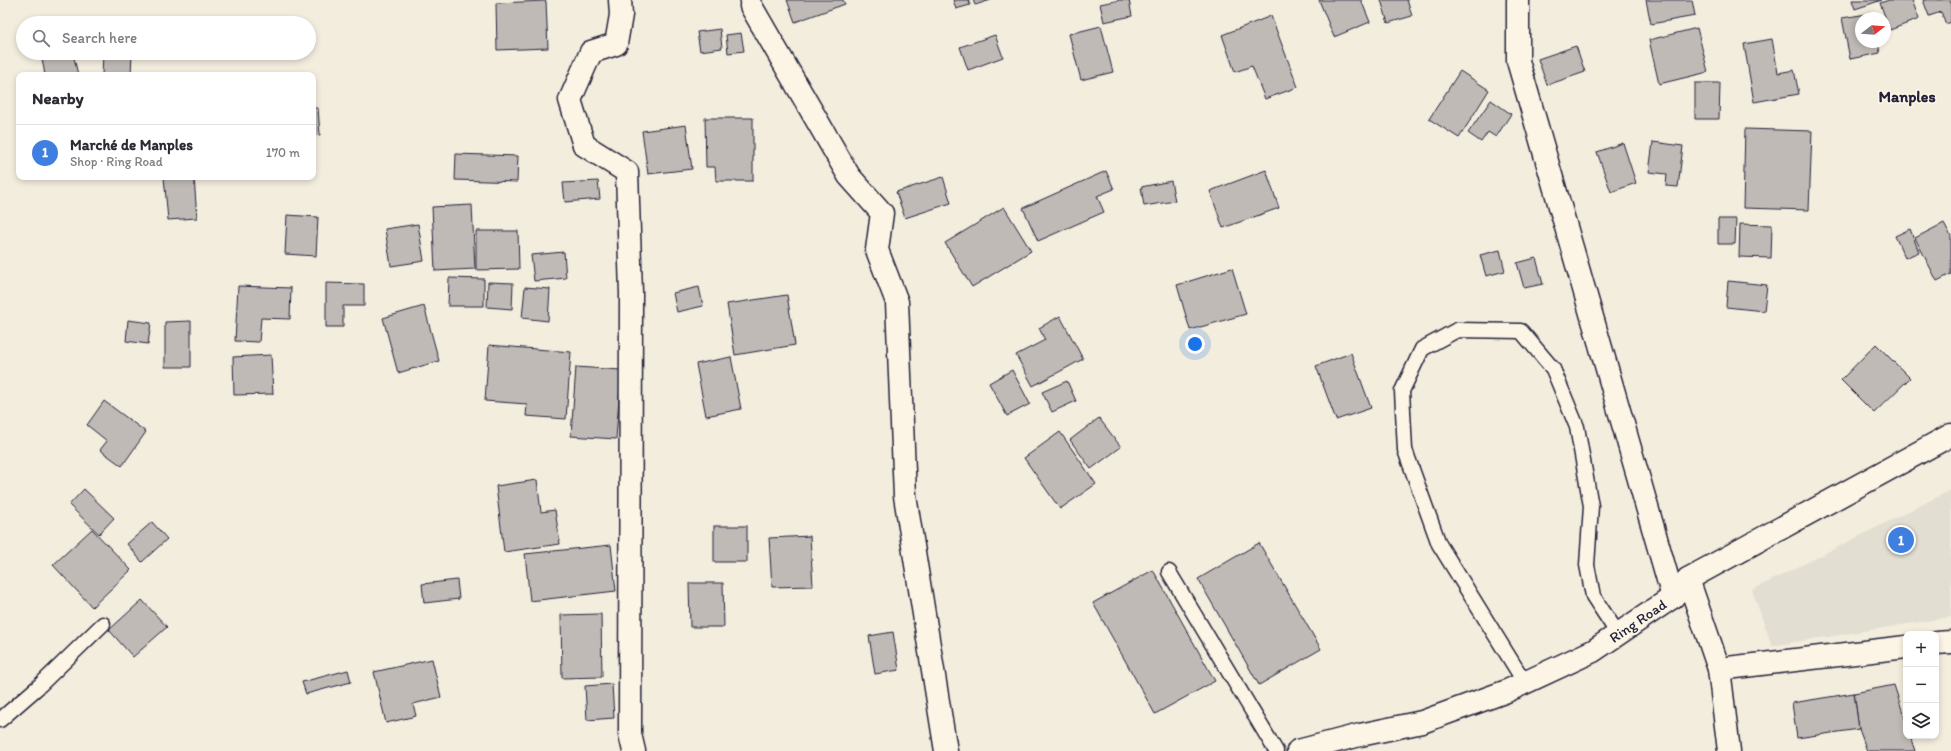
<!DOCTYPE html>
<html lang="en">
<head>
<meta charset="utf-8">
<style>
	body { margin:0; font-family:Itim,sans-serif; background:#f2f2f3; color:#2b2b33 }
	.controls { position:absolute; right:12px; bottom:12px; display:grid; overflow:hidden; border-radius:8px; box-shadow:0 2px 6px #0003 }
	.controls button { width:36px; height:36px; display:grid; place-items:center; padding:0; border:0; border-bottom:1px solid #e1e1e2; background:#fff; color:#2b2b33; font:20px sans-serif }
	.compass { position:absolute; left:1855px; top:12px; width:36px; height:36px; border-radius:50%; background:#fff; box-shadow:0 2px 6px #0003; rotate:73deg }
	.you { position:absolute; left:1195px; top:344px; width:14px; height:14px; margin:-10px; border:3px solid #fff; border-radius:50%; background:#1a73e8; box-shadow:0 0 0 6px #1a73e833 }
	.badge { display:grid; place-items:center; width:26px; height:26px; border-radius:50%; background:#111827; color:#fff; font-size:13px; font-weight:700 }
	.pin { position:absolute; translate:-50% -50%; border:2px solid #fff; box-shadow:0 1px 4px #0006 }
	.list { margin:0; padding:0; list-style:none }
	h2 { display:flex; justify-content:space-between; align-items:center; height:52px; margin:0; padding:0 16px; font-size:17px }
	h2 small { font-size:13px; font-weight:400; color:#7c7c81 }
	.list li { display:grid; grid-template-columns:26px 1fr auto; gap:12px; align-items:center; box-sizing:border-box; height:56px; padding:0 16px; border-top:1px solid #e1e1e2 }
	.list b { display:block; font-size:15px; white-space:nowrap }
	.list p { margin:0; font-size:13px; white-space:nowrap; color:#7c7c81 }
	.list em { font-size:13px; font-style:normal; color:#7c7c81 }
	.icon { flex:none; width:22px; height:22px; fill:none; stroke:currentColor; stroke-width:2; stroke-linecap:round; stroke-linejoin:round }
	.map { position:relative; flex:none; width:1951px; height:751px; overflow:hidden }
	.search { position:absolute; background:#fff; box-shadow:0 2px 6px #0003; left:16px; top:16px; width:300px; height:44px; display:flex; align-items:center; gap:10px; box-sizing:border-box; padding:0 14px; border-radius:22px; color:#7c7c81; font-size:15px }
	.panel { position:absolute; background:#fff; box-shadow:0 2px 6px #0003; left:16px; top:72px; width:300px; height:108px; border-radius:8px }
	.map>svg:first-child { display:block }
	.built { fill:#e3ded2 }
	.building { fill:#bfbab6; stroke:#22223b }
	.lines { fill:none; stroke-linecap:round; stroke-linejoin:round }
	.service-casing { stroke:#22223b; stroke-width:17 }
	.minor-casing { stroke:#22223b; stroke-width:25 }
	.secondary-casing { stroke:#22223b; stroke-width:25 }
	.service { stroke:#fcf5e5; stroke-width:14 }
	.minor { stroke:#fcf5e5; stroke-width:22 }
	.secondary { stroke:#fcf5e5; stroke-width:22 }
	.labels { text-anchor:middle; stroke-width:3.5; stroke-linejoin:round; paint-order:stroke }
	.street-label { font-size:15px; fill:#22223b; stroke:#fcf5e5 }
	.neighbourhood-label { font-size:16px; font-weight:bold; fill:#22223b; stroke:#fcf5e5 }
</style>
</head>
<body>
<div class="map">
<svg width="1951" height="751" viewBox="0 0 1951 751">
	<rect width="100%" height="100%" fill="#f3edde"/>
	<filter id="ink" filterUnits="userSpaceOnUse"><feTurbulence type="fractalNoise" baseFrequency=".025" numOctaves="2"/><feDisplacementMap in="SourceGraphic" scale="8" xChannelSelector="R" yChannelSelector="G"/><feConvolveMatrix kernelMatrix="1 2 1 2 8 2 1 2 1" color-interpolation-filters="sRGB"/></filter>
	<g filter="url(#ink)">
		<path class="built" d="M1951 490V617L1772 646 1752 590Z"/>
		<g class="building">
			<path d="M787 0H843L845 4 795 22Z"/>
			<path d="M953 0H969L970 5 956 9Z"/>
			<path d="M973 0H991L975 5Z"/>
			<path d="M1120 0H1129L1132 16 1104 22 1100 4Z"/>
			<path d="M1319 0H1361L1370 22 1334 37Z"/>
			<path d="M1381 0H1407L1412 16 1388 23Z"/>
			<path d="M1646 0H1692L1695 16 1651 24Z"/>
			<path d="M1852 0H1882L1855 9Z"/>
			<path d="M1889 0H1912L1919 19 1890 30 1880 3Z"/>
			<path d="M1923 0H1951V22L1946 24 1941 12 1929 16Z"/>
			<path d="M546 1 548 48 497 50 496 3Z"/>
			<path d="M1873 13 1874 18H1861V42H1878L1880 53 1850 59 1842 18Z"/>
			<path d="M1271 16 1298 87 1265 99 1252 66 1235 72 1222 35Z"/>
			<path d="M1101 26 1113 72 1081 80 1069 34Z"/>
			<path d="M1697 28 1708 72 1659 84 1649 40Z"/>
			<path d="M720 29 722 48 700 51 697 32Z"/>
			<path d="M741 33 744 51 728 53 726 35Z"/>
			<path d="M995 35 1003 57 968 70 960 47Z"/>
			<path d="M1772 39 1778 73 1794 70 1799 94 1754 102 1744 44Z"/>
			<path d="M1576 46 1585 72 1547 85 1538 59Z"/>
			<path d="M41 53H73L78 75H45Z"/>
			<path d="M103 53H132L131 75H102Z"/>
			<path d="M1460 71 1489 90 1459 138 1429 119Z"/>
			<path d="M1695 83H1720L1719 119H1695Z"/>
			<path d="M1491 100 1511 114 1496 137 1488 132 1481 142 1468 133Z"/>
			<path d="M313 108H318L320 135 313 136Z"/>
			<path d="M705 118H753V181H716L715 167H706Z"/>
			<path d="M686 125 692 169 648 174 642 131Z"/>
			<path d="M1745 129 1812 131 1809 210 1743 208Z"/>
			<path d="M1653 142 1683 146 1678 187 1666 186 1667 174 1649 172Z"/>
			<path d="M1623 143 1636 183 1611 192 1597 152Z"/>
			<path d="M456 154 518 156 517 182 455 180Z"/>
			<path d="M1266 170 1279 208 1223 228 1210 191Z"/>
			<path d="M1106 171 1114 189 1097 196 1104 212 1038 241 1023 208Z"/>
			<path d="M164 177H194L197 218 168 220Z"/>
			<path d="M943 177 951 203 905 218 896 192Z"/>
			<path d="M598 181 600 199 565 202 563 183Z"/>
			<path d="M1171 181 1175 201 1144 206 1141 187Z"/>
			<path d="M472 205 475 269 435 271 432 207Z"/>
			<path d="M1004 207 1031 251 972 287 945 243Z"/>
			<path d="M287 215 318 217 316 256 285 254Z"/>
			<path d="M1718 219H1736L1735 244H1718Z"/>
			<path d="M1944 223 1951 236V274L1937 281 1915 238Z"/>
			<path d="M418 224 424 261 391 266 385 229Z"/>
			<path d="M1740 224 1772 225 1771 258 1739 257Z"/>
			<path d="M1910 229 1919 252 1905 258 1895 236Z"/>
			<path d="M476 231H518L519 269 476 270Z"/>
			<path d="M1500 250 1505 271 1486 276 1480 255Z"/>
			<path d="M564 252 566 278 534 281 531 255Z"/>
			<path d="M1536 258 1543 284 1524 288 1517 263Z"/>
			<path d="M1232 268 1246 314 1190 330 1177 285Z"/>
			<path d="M449 278 484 279V306H448Z"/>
			<path d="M1728 281 1767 285 1764 311 1726 307Z"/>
			<path d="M488 282 513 283 512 309 487 307Z"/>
			<path d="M326 283 364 284V306H343V327H326Z"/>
			<path d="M238 286 291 288 290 319 261 318 259 342 235 341Z"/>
			<path d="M525 287 550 289 548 321 522 318Z"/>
			<path d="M699 287 703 306 677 312 673 293Z"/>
			<path d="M787 295 795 345 735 355 727 304Z"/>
			<path d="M424 306 439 361 398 373 383 318Z"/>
			<path d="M1060 316 1083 359 1033 386 1016 355 1045 340 1039 328Z"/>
			<path d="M128 320 151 323 148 344 126 341Z"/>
			<path d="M191 321V367H165V322Z"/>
			<path d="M1876 344 1910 378 1874 413 1841 380Z"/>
			<path d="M489 345 571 352 566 419 526 416 527 404 485 401Z"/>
			<path d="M1351 353 1371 408 1336 420 1316 366Z"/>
			<path d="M271 355 273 394 234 395 233 357Z"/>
			<path d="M731 357 741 409 706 416 696 364Z"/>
			<path d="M576 367 621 370 616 439 571 436Z"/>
			<path d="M1012 370 1030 404 1007 416 989 383Z"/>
			<path d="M1067 381 1076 401 1052 412 1042 392Z"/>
			<path d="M104 401 146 432 122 466 100 450 107 441 87 425Z"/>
			<path d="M1099 418 1121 447 1091 469 1070 440Z"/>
			<path d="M1060 432 1096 484 1060 509 1024 458Z"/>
			<path d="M537 480 541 512 555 510 560 544 504 552 496 486Z"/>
			<path d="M84 489 114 518 99 534 69 505Z"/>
			<path d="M152 522 167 539 142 562 127 544Z"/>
			<rect x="714" y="526" width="33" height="36"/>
			<path d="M92 529 131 570 92 607 53 565Z"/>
			<path d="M810 536 813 586 772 587 769 538Z"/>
			<path d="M1259 543 1321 649 1259 685 1198 579Z"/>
			<path d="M611 545 616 591 530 601 525 554Z"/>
			<path d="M1153 570 1215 681 1155 714 1093 603Z"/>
			<path d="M457 580 459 599 424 603 422 584Z"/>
			<path d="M689 583H723L724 627H690Z"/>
			<path d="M142 600 167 627 133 657 109 630Z"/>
			<path d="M601 614 602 677 562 678 561 615Z"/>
			<path d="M893 632 899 670 875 674 869 636Z"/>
			<path d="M432 659 441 697 413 704 416 716 386 723 374 672Z"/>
			<path d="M348 670 351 682 306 694 302 682Z"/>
			<path d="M612 684 614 718 587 720 585 686Z"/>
			<path d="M1894 685 1906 722V736H1910L1915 751H1867L1859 729 1854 693Z"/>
			<path d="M1854 693 1859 729 1797 738 1792 703Z"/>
		</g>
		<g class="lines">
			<defs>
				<g id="service">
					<path d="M1169 572 1276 751"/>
					<path d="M1525 683 1439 544 1405 450 1402 391 1422 349 1457 330 1521 331 1553 369 1577 427 1591 506 1587 565 1593 596 1618 634"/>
					<path d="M0 720 38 687 103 624"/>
				</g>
				<g id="minor">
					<path d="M620 0 621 15 616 44 591 52 570 100 584 145 627 172 631 293 630 734 634 751"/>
					<path d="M1518 0V61L1673 597"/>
					<path d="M751 6 849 176 882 213 877 250 897 302 905 496 946 751"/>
					<path d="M1688 579 1719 669 1729 751"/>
					<path d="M1936 643 1951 642"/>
					<path d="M1719 669 1906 647"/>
				</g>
				<path id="secondary" d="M1298 751 1360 735 1422 722 1507 691 1593 651 1673 597 1688 579 1951 435"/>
			</defs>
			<use href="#service" class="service-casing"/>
			<use href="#minor" class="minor-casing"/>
			<use href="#secondary" class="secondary-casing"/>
			<use href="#service" class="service"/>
			<use href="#minor" class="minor"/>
			<use href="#secondary" class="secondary"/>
		</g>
	</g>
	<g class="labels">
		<g class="street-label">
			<text transform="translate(1638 621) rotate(-34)" y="5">Ring Road</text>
		</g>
		<g class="neighbourhood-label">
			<text x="1907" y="102">Manples</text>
		</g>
	</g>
</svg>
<div class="controls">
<button>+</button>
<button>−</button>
<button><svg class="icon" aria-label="layers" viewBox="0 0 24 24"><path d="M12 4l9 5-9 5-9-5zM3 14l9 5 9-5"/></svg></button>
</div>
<svg class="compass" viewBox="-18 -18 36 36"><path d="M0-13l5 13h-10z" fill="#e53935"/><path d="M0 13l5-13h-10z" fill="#7c7c81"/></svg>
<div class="you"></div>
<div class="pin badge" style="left:1901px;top:540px;background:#3f7fe0">1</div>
<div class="search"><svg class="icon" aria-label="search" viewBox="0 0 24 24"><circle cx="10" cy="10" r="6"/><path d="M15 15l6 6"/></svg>Search here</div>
<section class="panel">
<h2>Nearby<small></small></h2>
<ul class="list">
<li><span class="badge" style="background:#3f7fe0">1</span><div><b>Marché de Manples</b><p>Shop · Ring Road</p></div><em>170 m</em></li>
</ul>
</section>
</div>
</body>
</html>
